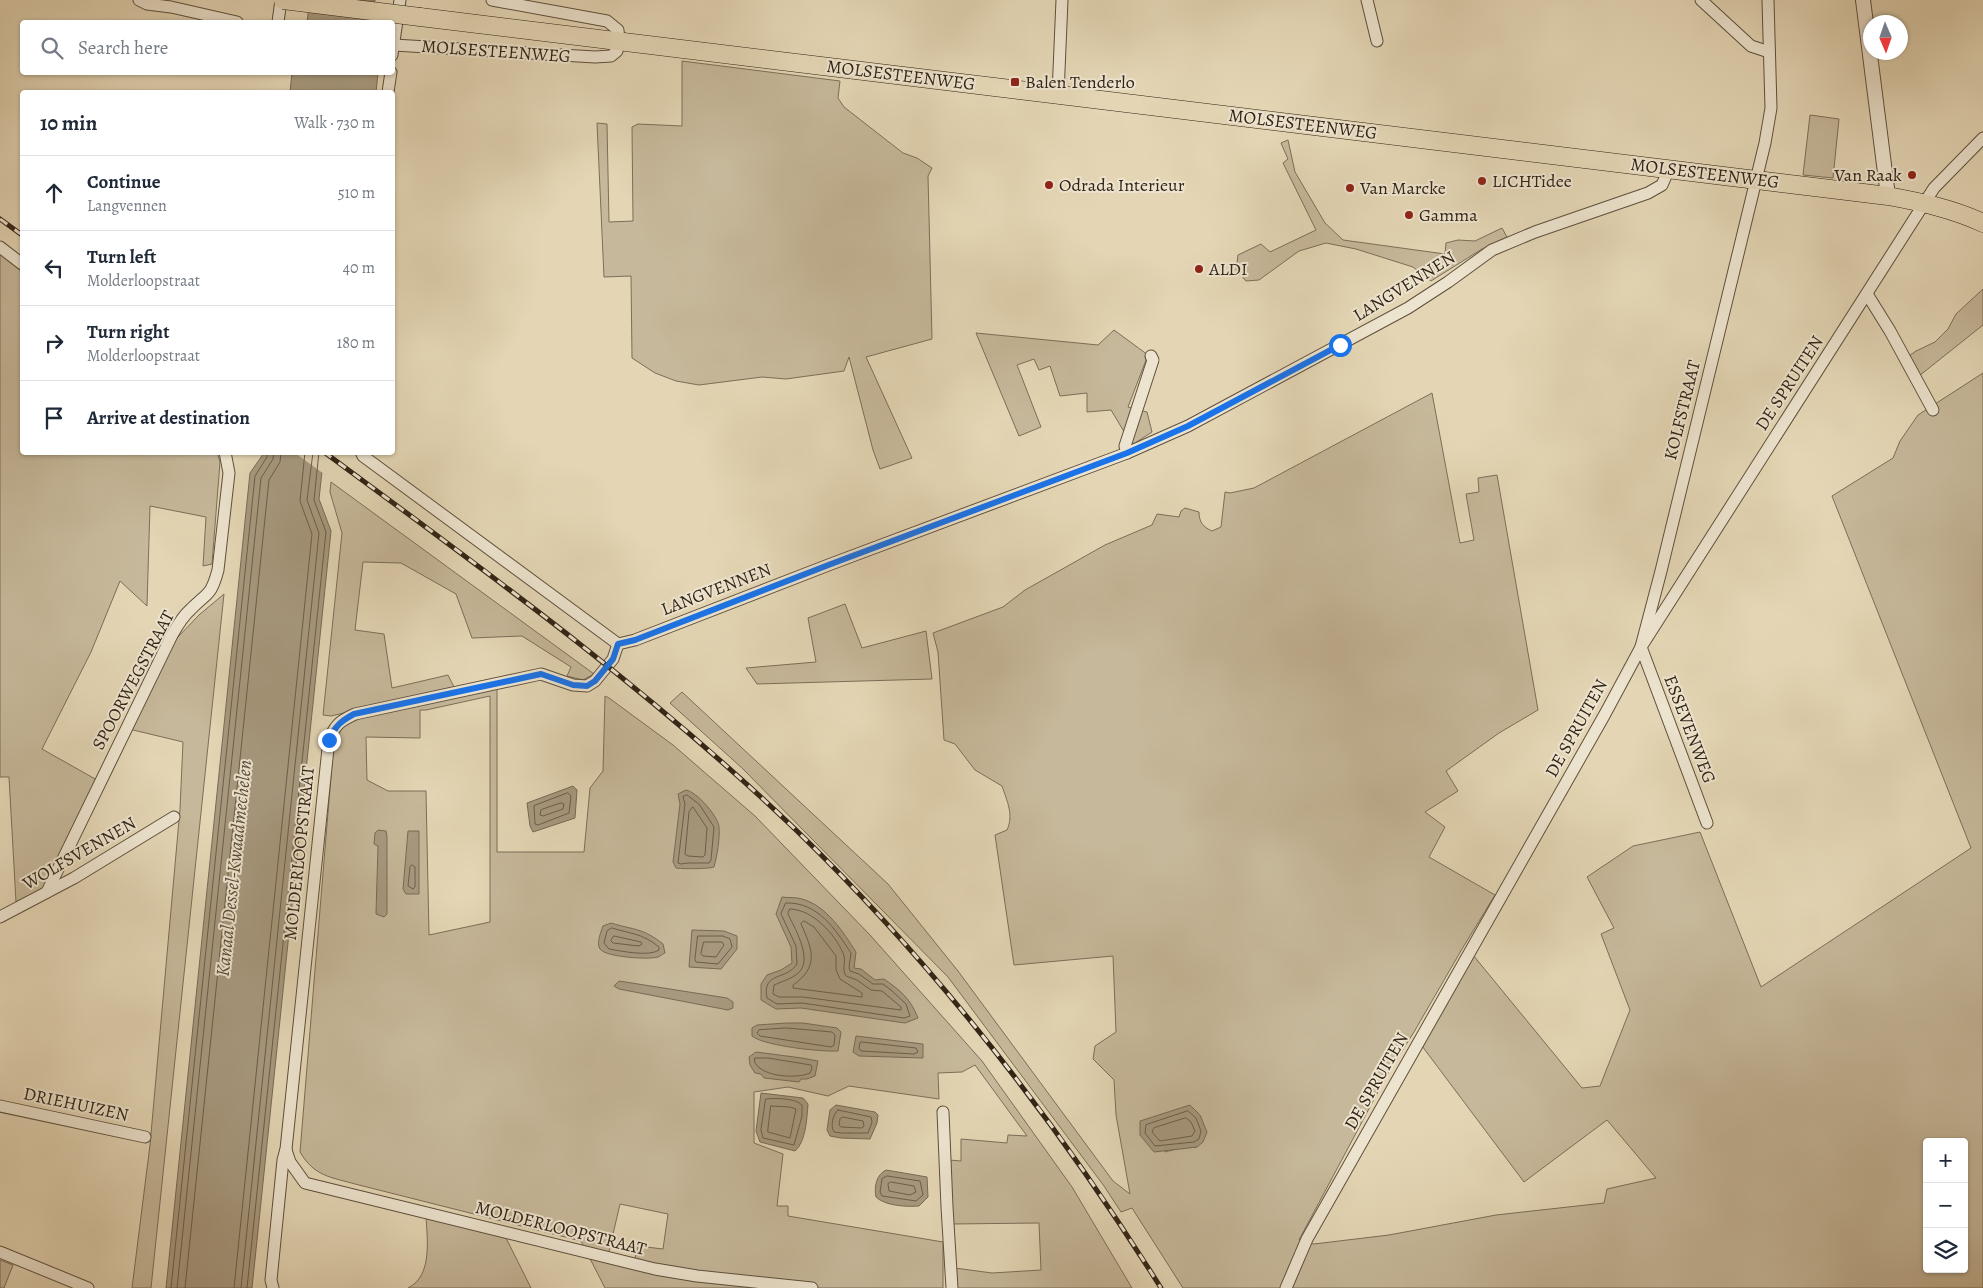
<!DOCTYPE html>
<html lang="en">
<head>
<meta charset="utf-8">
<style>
	body { margin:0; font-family:Alegreya,serif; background:#f6f6f7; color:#1f2937 }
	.controls { position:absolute; right:15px; bottom:15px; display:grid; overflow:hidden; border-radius:5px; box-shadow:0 1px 4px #0004 }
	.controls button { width:45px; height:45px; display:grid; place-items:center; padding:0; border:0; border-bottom:1px solid #e0e1e3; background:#fff; color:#1f2937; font:25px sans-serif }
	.compass { position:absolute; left:1863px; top:15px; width:45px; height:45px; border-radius:50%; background:#fff; box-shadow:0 1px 4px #0004; rotate:178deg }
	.stop { position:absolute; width:15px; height:15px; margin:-11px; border:4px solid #1a73e8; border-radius:50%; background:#fff }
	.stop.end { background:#1a73e8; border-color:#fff; box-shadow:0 1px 5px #0008 }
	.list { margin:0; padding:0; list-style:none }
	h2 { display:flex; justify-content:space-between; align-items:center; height:65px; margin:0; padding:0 20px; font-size:21px }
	h2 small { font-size:16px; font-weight:400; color:#747a83 }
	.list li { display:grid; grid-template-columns:32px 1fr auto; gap:15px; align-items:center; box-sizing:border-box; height:75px; padding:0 20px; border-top:1px solid #e0e1e3 }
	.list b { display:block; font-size:19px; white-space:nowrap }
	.list p { margin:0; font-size:16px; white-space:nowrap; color:#747a83 }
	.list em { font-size:16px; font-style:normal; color:#747a83 }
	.icon { flex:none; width:28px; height:28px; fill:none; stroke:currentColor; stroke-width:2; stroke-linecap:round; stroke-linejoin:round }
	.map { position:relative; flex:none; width:1983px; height:1288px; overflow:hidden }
	.search { position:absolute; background:#fff; box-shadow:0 1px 4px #0004; left:20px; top:20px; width:375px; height:55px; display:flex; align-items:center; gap:12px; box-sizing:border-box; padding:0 18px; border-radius:5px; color:#747a83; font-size:19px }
	.panel { position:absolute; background:#fff; box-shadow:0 1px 4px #0004; left:20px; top:90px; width:375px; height:365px; border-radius:5px }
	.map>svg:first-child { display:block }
	.green { fill:#c6b89a; stroke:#7c6e58; fill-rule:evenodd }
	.water { fill:#a7997f; stroke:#786a55 }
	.pier { fill:#e4d6b5 }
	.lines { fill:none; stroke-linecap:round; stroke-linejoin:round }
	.shore { stroke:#6c5e4a; stroke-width:1 }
	.minor-casing { stroke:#5e503d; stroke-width:13 }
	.tertiary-casing { stroke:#5e503d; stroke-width:16 }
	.primary-casing { stroke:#312315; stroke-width:19 }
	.minor { stroke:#ede4cf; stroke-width:11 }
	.tertiary { stroke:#ede4cf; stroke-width:14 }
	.primary { stroke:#e4d6b5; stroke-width:18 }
	.rail-casing { stroke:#312315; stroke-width:5 }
	.rail { stroke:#ede4cf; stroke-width:3; stroke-dasharray:9; stroke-linecap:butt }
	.primary-bridge-casing { stroke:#312315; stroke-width:19; stroke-linecap:butt }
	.primary-bridge { stroke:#e4d6b5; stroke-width:18 }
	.route { stroke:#1a73e8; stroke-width:6 }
	.poi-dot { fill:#8f2418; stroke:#ede4cf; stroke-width:2 }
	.labels { text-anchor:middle; stroke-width:4; stroke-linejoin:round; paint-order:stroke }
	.street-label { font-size:18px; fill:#312315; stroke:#ede4cf }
	.poi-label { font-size:18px; fill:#312315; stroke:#ede4cf; text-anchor:start }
	.water-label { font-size:19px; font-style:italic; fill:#5a4c3a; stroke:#ede4cf }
</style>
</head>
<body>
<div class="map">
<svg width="1983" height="1288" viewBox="0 0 1983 1288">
	<rect width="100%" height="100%" fill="#e4d6b5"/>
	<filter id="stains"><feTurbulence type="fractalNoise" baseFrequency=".004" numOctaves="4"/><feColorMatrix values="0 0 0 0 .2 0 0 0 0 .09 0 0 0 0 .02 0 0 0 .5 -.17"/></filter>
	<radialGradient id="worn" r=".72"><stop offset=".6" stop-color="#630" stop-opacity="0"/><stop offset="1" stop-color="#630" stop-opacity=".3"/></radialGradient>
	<g class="green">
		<path d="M682 61 840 81 838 98 844 107 903 153 917 158 932 168 928 176 932 339 866 357 912 458 880 469 873 450 849 357 844 371 786 379 762 377 699 385 676 381 655 373 632 358 631 276 604 277 597 123 607 124 609 222 633 221 632 127 638 124 682 126Z"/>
		<path d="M1810 115 1839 119 1833 178 1803 175Z"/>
		<path d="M1288 140 1295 172 1325 223 1343 240 1445 254 1446 243 1458 240 1475 241 1502 228 1507 237 1482 249 1431 281 1413 267 1356 249 1326 243 1299 251 1259 280 1246 281 1236 270 1238 255 1261 244 1270 252 1316 230 1283 163 1288 159 1281 143Z"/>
		<path d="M0 254 22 271V452H217L220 462 212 564 203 566 206 517 150 506 147 606 120 581 91 652 42 749 97 780 46 887 16 902 9 777H0Z"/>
		<path d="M1983 289V325L1919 376 1909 356 1916 351 1935 342 1948 329 1956 314Z"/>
		<path d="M1114 330 1148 355 1128 407 1147 412 1152 432 1132 445 1111 410 1087 412V393L1060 396 1050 366 1039 370 1034 359 1017 365 1041 427 1019 436 976 333 1098 345Z"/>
		<path d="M1983 373V1288H1183L1132 1208 1121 1212 1104 1186 948 977 742 768 670 703 682 692 888 884 958 971 1113 1181 1130 1194 1116 1115 1114 1080 1093 1059 1095 1046 1116 1032 1113 956 1014 965 995 835 1007 830C1014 815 1007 801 1002 786L975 770 955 744 944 740 938 652 933 633 1003 607 1025 590 1105 545 1152 525 1157 514 1179 517 1181 511 1185 508 1199 512C1199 522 1203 527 1212 531L1221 527 1225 492 1230 493 1254 488 1432 393 1460 543 1474 540 1466 494 1479 492 1478 478 1497 475 1538 710 1499 733 1446 771 1458 791 1425 812 1445 827 1429 857 1495 895 1462 949 1414 1032 1387 1075 1299 1240 1314 1244 1389 1235 1496 1215 1604 1203 1607 1189 1656 1178 1607 1120 1524 1182 1422 1046 1473 955 1582 1088 1600 1086 1630 1010 1601 934 1614 928 1587 877 1633 846 1700 832 1761 987 1971 848 1832 496 1893 458 1900 441 1918 415ZM1177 1109 1197 1147 1180 1148 1165 1152ZM1927 1142H1964V1269H1927Z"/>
		<path d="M331 482 594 674 583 680 567 676 571 667 522 636 472 638 456 594 401 563 363 562 355 630 384 634 392 688 448 675 454 687 331 716 323 715 342 533 330 492Z"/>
		<path d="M224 594 151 1288H132L150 1145 180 809 183 742 129 729 177 638 199 615Z"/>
		<path d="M845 604 862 648 926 631 932 679 757 684 746 668 816 662 808 618Z"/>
		<path d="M497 687V852H584L590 788 603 771 605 696 609 698 673 745 755 816 870 935 982 1061 1072 1187 1132 1288H957L955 1268 992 1273 1041 1270 1039 1223 952 1224 949 1160 961 1161V1139L1007 1143 1008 1135 1027 1136 975 1065 962 1072 938 1073 939 1099 849 1086 828 1096 788 1087 754 1092V1143L783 1154 777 1206H788V1216L943 1242V1288H605L581 1241 355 1184C330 1177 314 1176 300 1152L335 728 361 717ZM490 696V922L429 935 426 791H388L367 780 366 737 420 738V710H426ZM620 1204 668 1214 663 1249 638 1246 633 1266 607 1260Z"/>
		<path d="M426 1216 504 1234 531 1288H408C433 1276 427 1238 426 1216Z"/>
		<path d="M0 1260 13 1265 4 1288H0Z"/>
	</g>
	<g class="water">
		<path d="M310 0H375L372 22H307Z"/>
		<path d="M292 73H378L376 92H290Z"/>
		<path d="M264 453H324L319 499 331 531 252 1288H166L250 473Z"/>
		<path d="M573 786 577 790 575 818 533 832 530 826 527 803Z"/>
		<path d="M686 790C697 792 718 816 719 827 720 839 717 856 714 867 709 869 680 869 676 868L673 862 680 804 678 794Z"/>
		<path d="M378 830 386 831 387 836V914L384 917 376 914 378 846 374 844 375 833Z"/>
		<path d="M408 831H419V894H406L403 889Z"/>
		<path d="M782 897C788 898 796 897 802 899 827 906 843 932 856 952L854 968 861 969 875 980 884 979C901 991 910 998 918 1018L905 1023 801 1008 776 1009 761 1000V984L767 975 781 970 792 963 791 947 776 914Z"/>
		<path d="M611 923C634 930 643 928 663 944L665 953C664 953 659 957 658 957 649 960 605 957 600 949 596 943 601 932 603 926Z"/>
		<path d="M692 930 724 931 737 936V949L721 969 689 967Z"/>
		<path d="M619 981 727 998 733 1002V1008L728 1010 619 989 614 986Z"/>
		<path d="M787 1023H803L837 1028 841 1032 838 1051C822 1052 764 1046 752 1036V1028L757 1025Z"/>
		<path d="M856 1036 923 1044V1058L859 1056 853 1052Z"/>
		<path d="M756 1052 802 1058 818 1061 815 1076 807 1079H801L799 1082 764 1078 761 1074 755 1073 750 1065 749 1057Z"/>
		<path d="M761 1093 803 1098 808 1104C807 1117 806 1142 795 1151L760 1142 756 1131Z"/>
		<path d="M836 1105 875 1112 878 1115 877 1123 870 1139 841 1138 830 1136 827 1130 830 1110Z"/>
		<path d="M1190 1105 1200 1115 1207 1132 1203 1142 1197 1147 1154 1152 1140 1135V1121Z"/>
		<path d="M886 1170 927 1177 928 1197 919 1206C907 1207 885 1206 876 1197 874 1187 876 1175 886 1170Z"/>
	</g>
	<path class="pier" d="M326 452 324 474 295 453V452Z"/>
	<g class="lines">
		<g class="shore">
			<path d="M568 793 571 796 569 813 538 825 535 824 534 806Z"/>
			<path d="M687 795 699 804 714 827 711 860 709 863H688L681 864 678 863 685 804 683 797Z"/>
			<path d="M561 803 564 804 563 809 543 816 540 815 541 810Z"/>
			<path d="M693 807 707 828 705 855 703 857 688 856 685 854 689 812Z"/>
			<path d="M412 865 415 867V887L413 889 408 886 410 867Z"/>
			<path d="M786 903C818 902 835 929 851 953L849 967 850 971 859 974 873 984H883L891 990 906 1004 910 1016 904 1018 802 1003 777 1004 767 998C762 971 786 981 797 964L796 946 781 914Z"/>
			<path d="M790 909C812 909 835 934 843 953 847 961 841 968 846 976L857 980 871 990 882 991 901 1007V1010L803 997H779L773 994 774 985C783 981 795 978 801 970 811 955 794 927 788 914Z"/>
			<path d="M804 921 814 927 836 956V970L840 979 862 993V997L793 988V985C819 967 813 950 801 924Z"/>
			<path d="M612 928C631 934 642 933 659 947V950C649 957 621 951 609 949L604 943 607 931Z"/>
			<path d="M614 936 641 942 642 944 639 946 613 943 611 941Z"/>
			<path d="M698 936H723L730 939 732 947 718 964 696 962 695 960Z"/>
			<path d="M704 942H722L724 945 716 957 703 956 701 954Z"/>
			<path d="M787 1028 832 1032 835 1035 834 1045 831 1047 760 1036 757 1033 759 1030Z"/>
			<path d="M862 1042 916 1048 918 1052 914 1054 861 1051 859 1048 860 1043Z"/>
			<path d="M755 1058H768L811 1065 812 1068 810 1073C796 1079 763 1077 755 1063Z"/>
			<path d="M766 1099C776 1098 795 1098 802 1105V1116L794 1145 763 1138 761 1130Z"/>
			<path d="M771 1106 790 1107 796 1109 790 1138 768 1132Z"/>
			<path d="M838 1110 871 1117 872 1122 868 1133H842L834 1132C830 1126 833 1114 838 1110Z"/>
			<path d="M1188 1111 1196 1118 1201 1131 1199 1139 1194 1142 1155 1146 1145 1133 1146 1125Z"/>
			<path d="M843 1117 863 1121 864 1126 862 1128 841 1127 839 1125 840 1119Z"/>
			<path d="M1186 1118 1191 1122 1195 1131 1192 1136 1160 1141 1152 1132 1154 1128Z"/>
			<path d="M887 1176 920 1181 923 1195 916 1201 882 1196 880 1192 882 1179Z"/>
			<path d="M891 1182 914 1186 916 1192 910 1195 889 1191 888 1184Z"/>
			<path d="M171 1288 255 476 267 457V452"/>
			<path d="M177 1288 261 478 273 459 274 452"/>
			<path d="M185 1288 269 480 280 462 281 452"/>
			<path d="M234 1288 312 534 300 501 305 452"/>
			<path d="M241 1288 319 533 307 500 313 452"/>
			<path d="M247 1288 326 532 314 500 319 452"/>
		</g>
		<defs>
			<g id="minor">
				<path d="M139 0 147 4 171 7 237 22"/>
				<path d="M1367 0 1377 41"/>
				<path d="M1701 0 1751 46 1769 52"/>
				<path d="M278 22 281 0"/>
				<path d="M394 45 595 57 611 56 617 51 619 41 618 30 607 21 492 0"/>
				<path d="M392 55 400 0"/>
				<path d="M388 92 391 72"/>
				<path d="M1058 94 1062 0"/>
				<path d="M0 247 22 264"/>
				<path d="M1867 294 1890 331 1933 410"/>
				<path d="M361 452 363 456 618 644"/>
				<path d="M1127 453 1125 446 1153 360 1151 356"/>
				<path d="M618 644 635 640 831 564 1127 453 1188 426 1408 308 1448 282 1492 250 1535 232 1648 193 1662 185 1669 169"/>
				<path d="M1707 823 1641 647 1661 571 1765 143 1771 108 1768 0"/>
				<path d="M47 892 172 635C177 626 183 616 191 609 208 592 211 596 218 570L229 473 225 452"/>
				<path d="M0 917 74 878 174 817"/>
				<path d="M0 1106 145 1137"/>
				<path d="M943 1112 947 1207 952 1288"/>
				<path d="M286 1150 290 1162 305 1183 655 1269 697 1276 812 1288"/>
				<path d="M0 1252 88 1288"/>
				<path d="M273 1288 271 1280 283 1160 286 1149 329 739C336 724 340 721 355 714L541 674 573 685 587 686 595 681 613 659 618 644"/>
				<path d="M1286 1288 1307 1239 1605 714 1641 647 1934 188 1983 138"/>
			</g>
			<path id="tertiary" d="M1863 0 1888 196"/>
			<path id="primary" d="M420 17 1888 196C1921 202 1953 209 1983 223"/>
		</defs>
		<use href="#minor" class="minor-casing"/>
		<use href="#tertiary" class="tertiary-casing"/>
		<use href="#primary" class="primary-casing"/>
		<use href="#minor" class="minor"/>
		<use href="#tertiary" class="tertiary"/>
		<use href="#primary" class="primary"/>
		<defs>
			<g id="rail">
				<path d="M0 219 22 235"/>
				<path d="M324 452C487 572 650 690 796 830 937 967 1057 1122 1161 1288"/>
			</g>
		</defs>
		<use href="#rail" class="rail-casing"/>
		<use href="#rail" class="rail"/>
		<defs>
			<path id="primary-bridge" d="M283 0 420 17"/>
		</defs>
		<use href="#primary-bridge" class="primary-bridge-casing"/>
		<use href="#primary-bridge" class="primary-bridge"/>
	</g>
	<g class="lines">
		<path class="route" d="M329 740C335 726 341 721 354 714L541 674 573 685 587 686 595 681 613 659 618 644 635 640 831 564 1127 453 1188 426 1340 345"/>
	</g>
	<g class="poi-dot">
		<rect x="1010" y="77" width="10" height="10" rx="2.5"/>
		<circle cx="1912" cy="175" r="5"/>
		<circle cx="1482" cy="181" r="5"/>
		<circle cx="1049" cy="185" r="5"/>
		<circle cx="1350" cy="188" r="5"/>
		<circle cx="1409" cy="215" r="5"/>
		<circle cx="1199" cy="269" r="5"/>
	</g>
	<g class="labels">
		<g class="street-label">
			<text transform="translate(496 51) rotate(4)" y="6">MOLSESTEENWEG</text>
			<text transform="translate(901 75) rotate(7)" y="6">MOLSESTEENWEG</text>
			<text transform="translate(1303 124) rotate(7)" y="6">MOLSESTEENWEG</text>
			<text transform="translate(1705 173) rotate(7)" y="6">MOLSESTEENWEG</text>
			<text transform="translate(1404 286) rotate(-32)" y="6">LANGVENNEN</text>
			<text transform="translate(1789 383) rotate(-57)" y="6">DE SPRUITEN</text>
			<text transform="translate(1682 410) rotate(-76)" y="6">KOLFSTRAAT</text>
			<text transform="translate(716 589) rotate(-21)" y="6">LANGVENNEN</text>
			<text transform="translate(133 680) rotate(-62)" y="6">SPOORWEGSTRAAT</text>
			<text transform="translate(1576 728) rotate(-61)" y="6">DE SPRUITEN</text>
			<text transform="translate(1690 729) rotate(69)" y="6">ESSEVENWEG</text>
			<text transform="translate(79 853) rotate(-30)" y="6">WOLFSVENNEN</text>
			<text transform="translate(299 853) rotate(-84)" y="6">MOLDERLOOPSTRAAT</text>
			<text transform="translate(1376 1081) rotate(-60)" y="6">DE SPRUITEN</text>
			<text transform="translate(76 1104) rotate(12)" y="6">DRIEHUIZEN</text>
			<text transform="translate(561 1228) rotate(14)" y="6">MOLDERLOOPSTRAAT</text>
		</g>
		<g class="poi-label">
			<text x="1025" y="88">Balen Tenderlo</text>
			<text x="1902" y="181" text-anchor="end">Van Raak</text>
			<text x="1492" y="187">LICHTidee</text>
			<text x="1059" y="191">Odrada Interieur</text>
			<text x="1360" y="194">Van Marcke</text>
			<text x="1419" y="221">Gamma</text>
			<text x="1209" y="275">ALDI</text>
		</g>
		<g class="water-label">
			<text transform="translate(233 868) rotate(-84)" y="7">Kanaal Dessel-Kwaadmechelen</text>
		</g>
	</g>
	<rect width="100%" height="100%" filter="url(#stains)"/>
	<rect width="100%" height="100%" fill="url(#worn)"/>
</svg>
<div class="controls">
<button>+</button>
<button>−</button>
<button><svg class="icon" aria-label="layers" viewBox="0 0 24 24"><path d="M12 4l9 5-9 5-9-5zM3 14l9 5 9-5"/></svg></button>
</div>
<svg class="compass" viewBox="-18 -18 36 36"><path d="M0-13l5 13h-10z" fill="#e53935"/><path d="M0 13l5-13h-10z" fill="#747a83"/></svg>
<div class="stop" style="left:1340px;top:345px"></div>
<div class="stop end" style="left:329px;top:740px"></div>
<div class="search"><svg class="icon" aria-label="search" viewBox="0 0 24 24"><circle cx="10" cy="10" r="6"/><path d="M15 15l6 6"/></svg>Search here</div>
<section class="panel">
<h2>10 min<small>Walk · 730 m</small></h2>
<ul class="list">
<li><svg class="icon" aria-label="ahead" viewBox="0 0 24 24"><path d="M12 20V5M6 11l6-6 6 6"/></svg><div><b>Continue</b><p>Langvennen</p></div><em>510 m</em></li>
<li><svg class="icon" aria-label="left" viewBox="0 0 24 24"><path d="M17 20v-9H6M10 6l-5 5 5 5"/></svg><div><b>Turn left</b><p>Molderloopstraat</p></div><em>40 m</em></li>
<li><svg class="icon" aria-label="right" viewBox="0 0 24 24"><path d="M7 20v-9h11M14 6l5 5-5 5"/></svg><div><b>Turn right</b><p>Molderloopstraat</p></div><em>180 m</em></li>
<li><svg class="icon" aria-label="arrive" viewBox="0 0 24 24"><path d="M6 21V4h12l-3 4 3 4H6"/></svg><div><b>Arrive at destination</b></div></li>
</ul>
</section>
</div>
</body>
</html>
